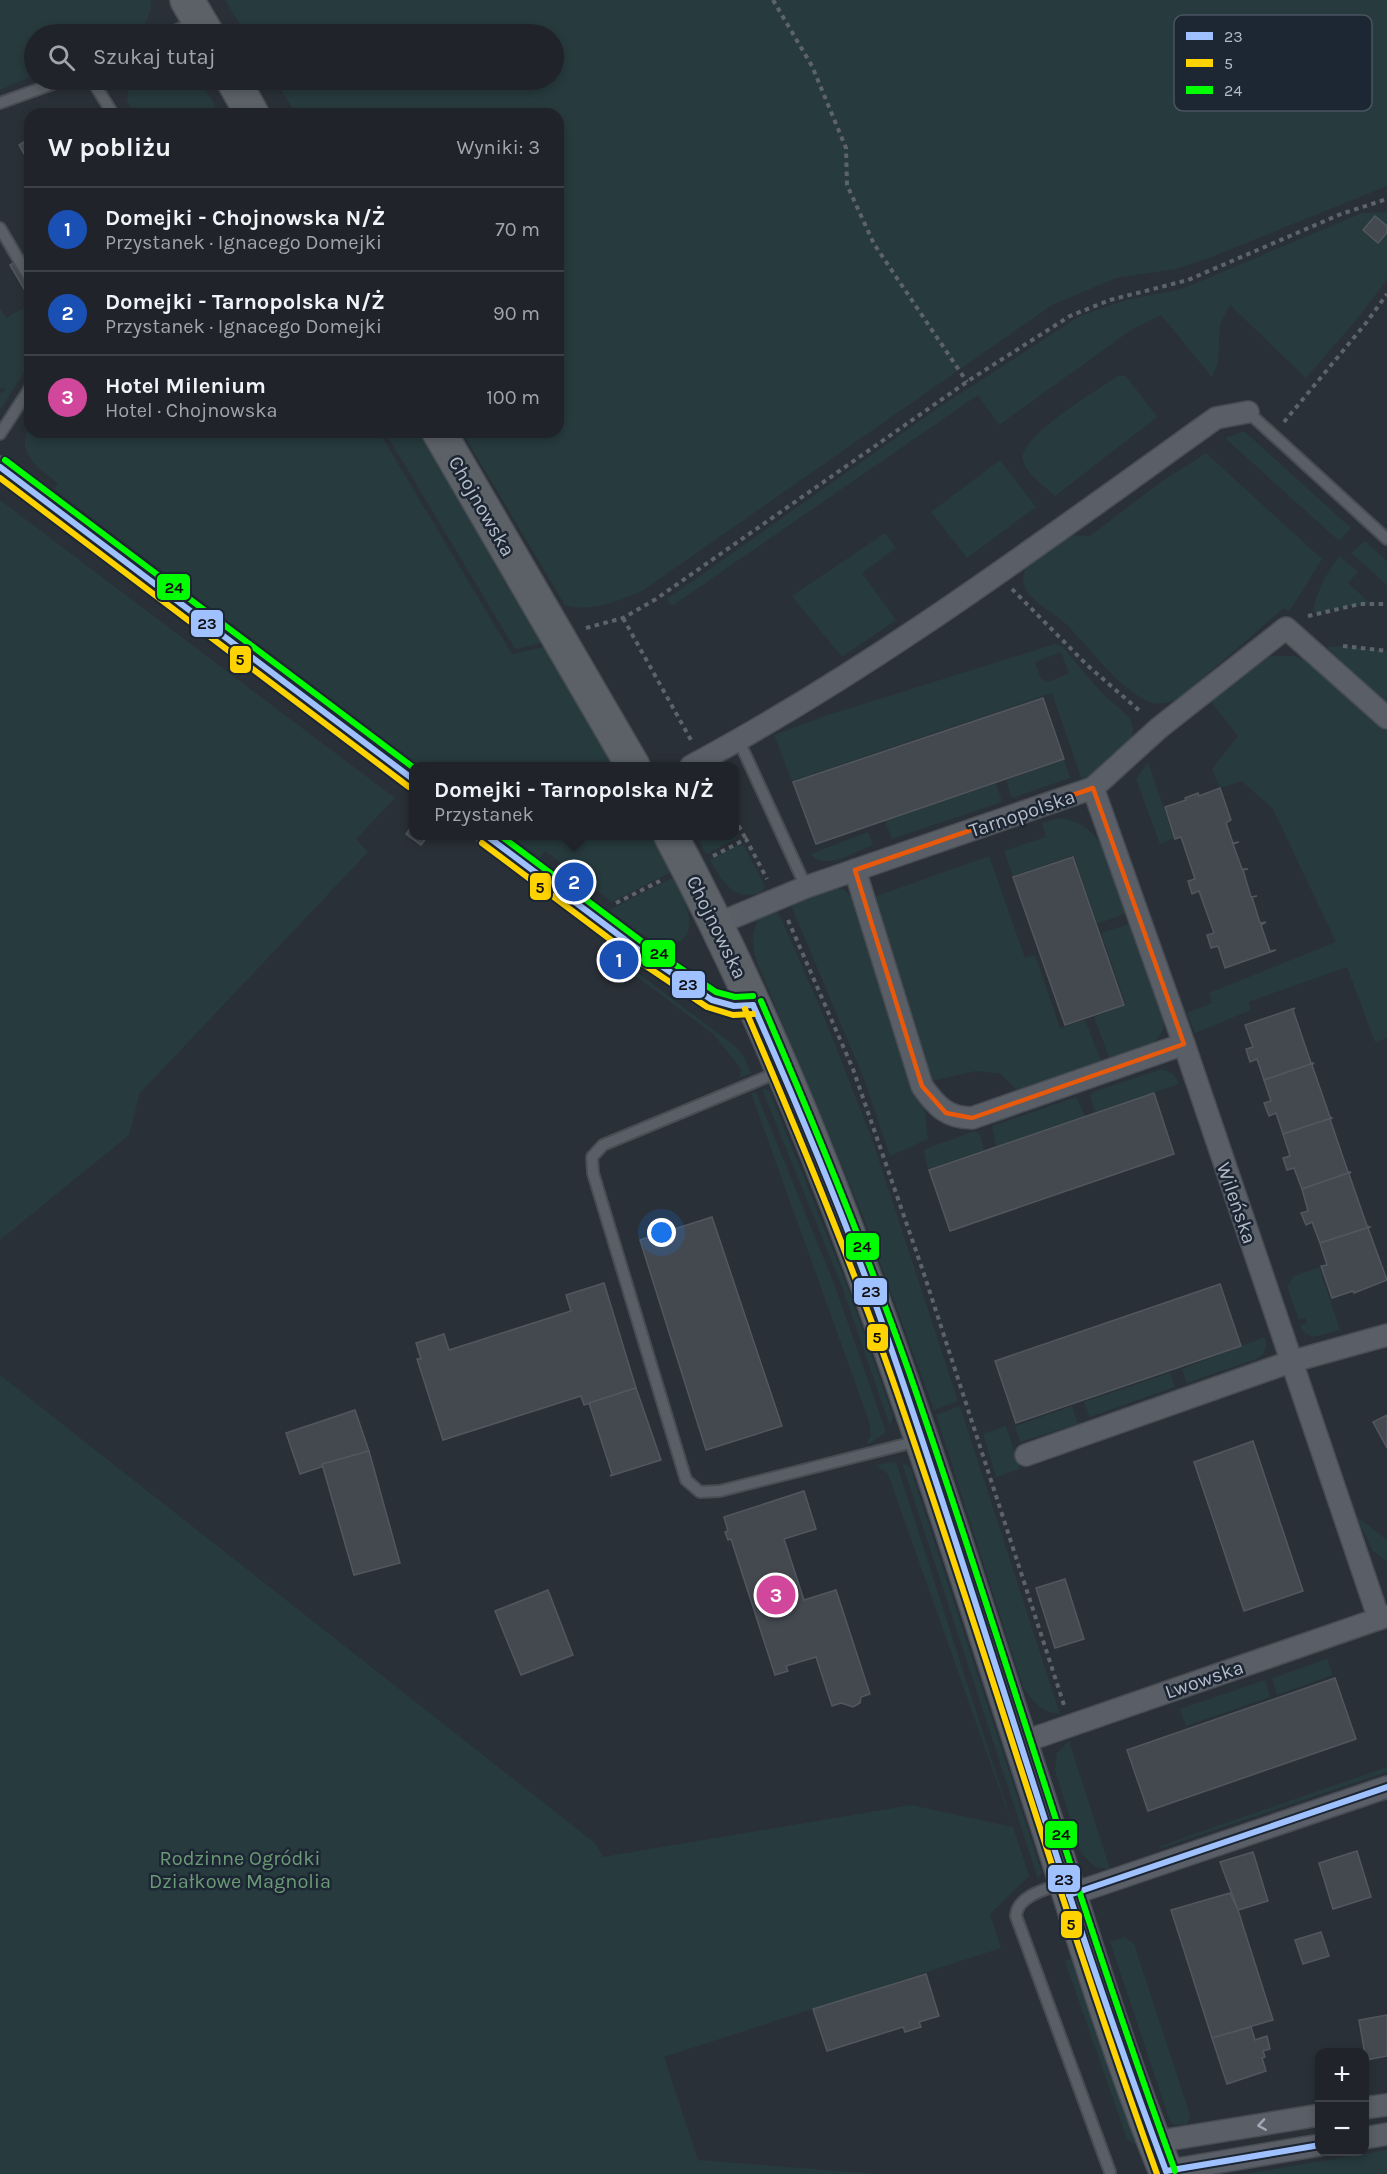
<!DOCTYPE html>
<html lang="pl">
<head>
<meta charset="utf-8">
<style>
	body { margin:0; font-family:Karla,sans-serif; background:#2d3036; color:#f1f3f6 }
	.controls { position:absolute; right:18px; bottom:18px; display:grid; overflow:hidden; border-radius:12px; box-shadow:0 3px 9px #0003 }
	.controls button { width:54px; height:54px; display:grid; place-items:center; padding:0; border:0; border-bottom:2px solid #3d4147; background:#20242a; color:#f1f3f6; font:30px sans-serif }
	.you { position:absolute; left:662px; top:1233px; width:21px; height:21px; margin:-15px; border:4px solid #fff; border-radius:50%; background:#1a73e8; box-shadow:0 0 0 9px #1a73e833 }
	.badge { display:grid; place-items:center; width:39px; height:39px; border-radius:50%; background:#ea580c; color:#fff; font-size:20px; font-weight:700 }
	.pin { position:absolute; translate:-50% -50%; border:3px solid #fff; box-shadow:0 2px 6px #0006 }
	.popup { position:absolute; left:409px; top:762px; width:330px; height:78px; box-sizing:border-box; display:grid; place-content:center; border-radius:12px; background:#20242a; filter:drop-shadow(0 2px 4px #0005); font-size:20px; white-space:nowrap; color:#a2a4a8 }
	.popup b { font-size:22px; color:#f1f3f6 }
	.popup::after { content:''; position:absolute; left:50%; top:100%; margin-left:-12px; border:12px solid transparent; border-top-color:#20242a }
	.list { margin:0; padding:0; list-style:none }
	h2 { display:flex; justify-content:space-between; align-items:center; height:78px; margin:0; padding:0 24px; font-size:26px }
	h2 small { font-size:20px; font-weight:400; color:#a2a4a8 }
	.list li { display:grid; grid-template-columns:39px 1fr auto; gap:18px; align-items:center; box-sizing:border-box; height:84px; padding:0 24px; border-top:2px solid #3d4147 }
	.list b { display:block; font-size:22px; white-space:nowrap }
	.list p { margin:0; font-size:20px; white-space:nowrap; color:#a2a4a8 }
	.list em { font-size:20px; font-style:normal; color:#a2a4a8 }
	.icon { flex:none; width:33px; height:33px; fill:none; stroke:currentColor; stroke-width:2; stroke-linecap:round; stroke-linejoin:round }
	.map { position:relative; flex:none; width:1387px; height:2174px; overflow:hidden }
	.search { position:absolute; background:#20242a; box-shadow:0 3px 9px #0003; left:24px; top:24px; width:540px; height:66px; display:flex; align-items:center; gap:15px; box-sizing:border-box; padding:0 21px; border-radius:33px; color:#a2a4a8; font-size:22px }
	.panel { position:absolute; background:#20242a; box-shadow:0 3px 9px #0003; left:24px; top:108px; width:540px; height:330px; border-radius:18px }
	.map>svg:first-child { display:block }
	.green { fill:#273a3e; fill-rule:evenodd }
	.building { fill:#444950; stroke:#52575f; stroke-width:1.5 }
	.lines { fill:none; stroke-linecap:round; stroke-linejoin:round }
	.service-casing { stroke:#484c53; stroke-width:14 }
	.minor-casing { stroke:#484c53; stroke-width:24 }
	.primary-casing { stroke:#484c55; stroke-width:36 }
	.path { stroke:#5d636a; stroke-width:4; stroke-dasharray:4.5 4.5; stroke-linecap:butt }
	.service { stroke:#5a5e66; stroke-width:10 }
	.minor { stroke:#5a5e66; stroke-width:21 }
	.primary { stroke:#5c6168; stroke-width:33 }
	.bus-1-casing { stroke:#1d2633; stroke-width:10 }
	.bus-2-casing { stroke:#1d2633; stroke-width:10 }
	.bus-3-casing { stroke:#1d2633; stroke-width:10 }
	.bus-1 { stroke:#9fc1ff; stroke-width:6 }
	.bus-2 { stroke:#ffd300; stroke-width:6 }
	.bus-3 { stroke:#0f0; stroke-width:6 }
	.oneway { stroke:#a2a9b5 }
	.marked { fill:none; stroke:#e8590c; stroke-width:4.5; stroke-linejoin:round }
	.labels { text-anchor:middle; stroke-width:5; stroke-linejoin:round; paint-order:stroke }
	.street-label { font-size:20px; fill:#b4bcc9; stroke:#1d2633 }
	.park-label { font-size:20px; fill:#6b9a76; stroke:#1d2633 }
	.key { fill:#1d2633; stroke:#4a5360; stroke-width:1.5 }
	.key-label { font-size:16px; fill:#b4bcc9 }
	.line-badge { stroke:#1d2633; stroke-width:2 }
	.pale-badge-label { font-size:16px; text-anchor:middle; font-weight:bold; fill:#111 }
</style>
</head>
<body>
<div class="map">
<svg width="1387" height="2174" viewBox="0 0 1387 2174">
	<rect width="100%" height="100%" fill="#2a3038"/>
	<g class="green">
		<path d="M0 0H151C151 15 146 27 133 34H34V75L0 90Z"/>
		<path d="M225 0H1387V186L1209 258 1176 269 1116 278 1052 305 642 591C618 601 591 613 565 605L462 432H558V114H296L275 80H554V34H246Z"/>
		<path d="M129 80H200L220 114H134L127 100Z"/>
		<path d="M1387 212V279L1362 313 1306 378 1230 305 1220 324 1218 363 1212 377 1161 315 1131 330 999 425 978 395 672 606 667 599 941 406 1080 316 1126 300 1182 289 1362 213Z"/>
		<path d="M30 304V363L0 410V393L5 391 4 387 0 388V308L6 318Z"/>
		<path d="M1118 376H1126L1157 417 1055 496C1045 486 1027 475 1023 461 1016 438 1099 389 1118 376Z"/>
		<path d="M30 426V432H379L512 654 549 646 616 766H420L54 489 58 483C39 469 14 452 30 426Z"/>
		<path d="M1244 431 1351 528 1339 541 1225 438Z"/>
		<path d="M385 432H423L546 642 515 649Z"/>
		<path d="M1206 453 1322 559 1289 612 1284 608 1178 699C1168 703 1157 706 1147 701 1114 684 1092 650 1067 625 1055 612 1024 600 1023 579 1023 561 1049 546 1062 535L1090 536 1161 482Z"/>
		<path d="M1000 460 1036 507 967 558 931 512Z"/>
		<path d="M0 500 395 798 356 839 368 852 140 1093 129 1135 0 1240Z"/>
		<path d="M885 533 896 548 862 573 896 620 842 657 792 596Z"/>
		<path d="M1365 541 1387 561V585L1351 553Z"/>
		<path d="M1340 556 1358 572 1348 583 1371 604 1341 607 1317 614 1313 610C1317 591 1328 570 1340 556Z"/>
		<path d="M1055 644 1063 647 1099 690 1130 718 1133 729 1131 742 1096 774 1082 780 1052 693 792 781 774 735 825 716ZM1061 652 1069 673 1049 682 1041 679 1035 662Z"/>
		<path d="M1340 646 1387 651V705L1327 647Z"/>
		<path d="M1271 656H1293L1313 662 1387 728V1038L1375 1042 1347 967 1248 1002 1251 1010 1195 1033 1187 1013 1212 1003 1209 993 1336 942 1273 809 1242 781 1220 788 1212 769 1238 736 1209 699 1260 660Z"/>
		<path d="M1064 760 1070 778 1012 798 1006 780Z"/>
		<path d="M1148 762 1174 838 1160 844 1136 779Z"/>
		<path d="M996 783 1002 802 892 839 885 821Z"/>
		<path d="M1060 818C1108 825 1114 875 1127 913L1097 924 1074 855 1013 876 1004 851 1046 837 1042 823Z"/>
		<path d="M735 827 738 834 736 839 706 854 697 836H734Z"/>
		<path d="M868 832 873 845C856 851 824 872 811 854Z"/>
		<path d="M511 836H653L671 872 612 902 545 851 540 858Z"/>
		<path d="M739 844 744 846 765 886 762 892C734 903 722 881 710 860Z"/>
		<path d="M989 856 1025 958 1035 955 1060 1028 1085 1020 1102 1063 1019 1092 1001 1074 976 1071 932 1081 871 898Z"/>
		<path d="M674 877C686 902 708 947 658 945L609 910Z"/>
		<path d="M835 887 844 890 855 901 924 1105 928 1139 890 1156 864 1079 790 903Z"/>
		<path d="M771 910 777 912 781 918 824 1017 872 1139 958 1401 934 1410 863 1216 756 960C751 941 751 918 771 910Z"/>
		<path d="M1132 923 1164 1016C1166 1048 1135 1051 1110 1060L1094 1017 1126 1005 1101 933Z"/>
		<path d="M626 964 735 1046 744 1057 751 1073 739 1078 742 1070 713 1034 624 967Z"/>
		<path d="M1162 1069 1173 1074 1179 1084 1095 1112 1090 1096 1093 1092Z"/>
		<path d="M762 1089 769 1090 848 1288 893 1416 890 1426 841 1284Z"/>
		<path d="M756 1092 835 1286 886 1432 868 1445 867 1441 871 1436 869 1421 751 1093Z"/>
		<path d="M1076 1097 1085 1116 996 1146 992 1126Z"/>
		<path d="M975 1131 980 1135 984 1150 928 1169 924 1152 925 1149Z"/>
		<path d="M1319 1267 1340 1330 1313 1337 1305 1333 1300 1326 1307 1323 1305 1318 1299 1320 1287 1286 1294 1276Z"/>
		<path d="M1265 1337 1266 1346 1263 1354 1256 1359 1187 1383 1182 1369Z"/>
		<path d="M1170 1373 1175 1387 1090 1417 1084 1402Z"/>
		<path d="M0 1375 595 1843 603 1857 911 1805 1013 1827 888 1474 875 1465 896 1462 1029 1876 990 1914 1001 1948 664 2057 698 2160 880 2174H0Z"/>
		<path d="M960 1406 1060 1714C1043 1713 1032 1701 1023 1687L936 1415Z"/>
		<path d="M1072 1406 1078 1424 1020 1442 1015 1426Z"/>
		<path d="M1006 1426 1020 1469 996 1477 983 1434Z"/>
		<path d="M902 1463 910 1467 1042 1873 1038 1879Z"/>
		<path d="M1356 1516 1387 1540V1561L1373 1551Z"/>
		<path d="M1327 1659 1333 1675 1277 1695 1272 1678Z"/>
		<path d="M1265 1680 1270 1697 1186 1726 1180 1709Z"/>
		<path d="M1069 1741 1110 1869 1095 1867 1081 1853 1055 1770 1057 1753Z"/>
		<path d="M1387 1767V1772L1161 1848 1160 1846Z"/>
		<path d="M1124 1937 1134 1944 1190 2115 1187 2124 1174 2125 1170 2121 1110 1942Z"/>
		<path d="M1071 1959 1136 2145 1127 2139 1065 1961Z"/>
		<path d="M1387 2150V2174H1245L1256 2172Z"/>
	</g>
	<g class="building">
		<path d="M30 138V164L19 145Z"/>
		<path d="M1375 216 1387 226V233L1378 243 1363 230Z"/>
		<path d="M30 253V299L10 265Z"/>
		<path d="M1043 698 1064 759 816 844 793 782Z"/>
		<path d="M1220 788 1231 820 1226 823 1233 843 1239 842 1233 844 1242 869H1248L1243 870 1251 897 1257 896 1252 897 1260 923 1266 922 1261 925 1270 951 1276 950 1225 968 1218 946 1211 948 1207 935 1214 933 1199 891 1192 894 1188 881 1195 879 1181 837 1175 839 1165 807 1186 800 1185 798 1198 793 1199 796Z"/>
		<path d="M414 823V836H428L421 845 406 834Z"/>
		<path d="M1073 857 1124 1005 1065 1025 1013 877Z"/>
		<path d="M1295 1008 1293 1010 1311 1063H1314L1264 1080 1257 1059 1250 1062 1246 1049 1253 1047 1245 1025Z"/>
		<path d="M1314 1063 1312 1065 1330 1117 1332 1118 1283 1134 1276 1113 1269 1116 1264 1103 1271 1101 1264 1080Z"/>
		<path d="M1154 1093 1174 1154 950 1231 929 1170Z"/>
		<path d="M1330 1119 1348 1172H1351L1302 1189 1294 1168 1287 1170 1283 1158 1290 1156 1283 1134 1332 1118Z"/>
		<path d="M1351 1172 1349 1174 1367 1226 1370 1227 1320 1243 1312 1222 1306 1225 1301 1213 1308 1211 1302 1189Z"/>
		<path d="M712 1217 782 1426 706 1450 640 1240Z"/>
		<path d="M1370 1227 1368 1228 1387 1280 1354 1293 1353 1291 1332 1298 1321 1266 1327 1265 1320 1243Z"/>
		<path d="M604 1283 636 1388 584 1405 581 1396 443 1440 417 1359H421L416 1343 444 1334 449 1350 571 1311 566 1295Z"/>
		<path d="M1220 1284 1241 1346 1016 1423 995 1361Z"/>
		<path d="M636 1388 661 1460 610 1476 612 1474 589 1403Z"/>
		<path d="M355 1410 369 1451 300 1474 286 1433Z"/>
		<path d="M1387 1415V1448L1373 1422Z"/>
		<path d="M1253 1441 1303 1591 1244 1611 1194 1462Z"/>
		<path d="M369 1451 400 1563 354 1575 322 1464Z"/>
		<path d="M804 1491 816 1529 784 1539 804 1600 836 1590 870 1694 861 1697 860 1703 853 1707 841 1703 832 1706 816 1657 786 1666 788 1671 775 1675 731 1539 728 1540 725 1532 728 1531 724 1517Z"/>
		<path d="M1065 1579 1084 1639 1055 1648 1036 1588Z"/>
		<path d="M548 1590 573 1655 521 1675 495 1611Z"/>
		<path d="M1335 1678 1356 1739 1148 1811 1127 1750Z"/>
		<path d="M1357 1851 1371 1897 1333 1909 1319 1863Z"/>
		<path d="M1253 1852 1268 1901 1238 1910 1220 1862Z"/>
		<path d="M1230 1893 1238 1910 1273 2020 1212 2038 1171 1910Z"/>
		<path d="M1321 1932 1329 1956 1303 1964 1295 1940Z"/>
		<path d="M926 1974 939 2016 919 2022 921 2027 905 2032 903 2027 827 2051 813 2009Z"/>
		<path d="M1387 2015V2056L1366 2060 1359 2020Z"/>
		<path d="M1251 2027 1255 2040 1267 2036 1270 2049 1263 2051 1265 2057 1262 2058 1266 2071 1227 2084 1212 2038Z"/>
	</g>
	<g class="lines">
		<defs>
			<g id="service">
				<path d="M168 34 195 22"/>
				<path d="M92 80 113 114"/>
				<path d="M0 103 64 80"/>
				<path d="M0 228 30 279"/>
				<path d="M1248 412 1387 539"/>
				<path d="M0 434 30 388"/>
				<path d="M739 741 806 887"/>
				<path d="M781 1071 603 1145 592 1157 593 1173 686 1480 700 1492 720 1491 918 1441"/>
				<path d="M1062 1884C1046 1889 1017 1896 1016 1916L1110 2172"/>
			</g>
			<g id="minor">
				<path d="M0 467 414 780"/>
				<path d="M691 766C876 667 1045 540 1216 418L1248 412"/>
				<path d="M1093 788 1184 1044 1379 1619"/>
				<path d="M487 836 648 957 712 1000 734 1006 753 1005"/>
				<path d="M855 870 922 1086C936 1106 947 1118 972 1118L1184 1044"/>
				<path d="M717 924 806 887 1093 788 1159 728 1286 628 1387 718"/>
				<path d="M1026 1455 1290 1362 1387 1335"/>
				<path d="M1020 1743 1387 1616"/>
				<path d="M1069 1895 1387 1787"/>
				<path d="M1364 2108 1387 2105"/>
				<path d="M1364 2138 1387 2134"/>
				<path d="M1154 2142 1320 2115"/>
				<path d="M1166 2171 1320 2145"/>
			</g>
			<g id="primary">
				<path d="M187 0 207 34"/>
				<path d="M233 80 252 114"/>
				<path d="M439 432 633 766"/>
				<path d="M671 836C837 1146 937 1487 1046 1821 1084 1939 1120 2059 1167 2174"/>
			</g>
		</defs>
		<use href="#service" class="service-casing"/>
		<use href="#minor" class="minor-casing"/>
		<use href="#primary" class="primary-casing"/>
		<g class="path">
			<path d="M773 0 812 66 846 148 847 185 874 244 967 382"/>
			<path d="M1284 422 1366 323 1387 294"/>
			<path d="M1012 589 1087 665 1141 712"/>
			<path d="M1308 616 1360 604H1387"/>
			<path d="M623 618 691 740"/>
			<path d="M586 628 623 618 656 599 971 379 1070 316 1110 300 1188 280 1341 214 1387 199"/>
			<path d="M1343 646 1387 651"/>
			<path d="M734 818 746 839"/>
			<path d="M713 856 746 839 767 879"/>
			<path d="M616 903 660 881"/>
			<path d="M788 920 853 1069 923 1271 1064 1705"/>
		</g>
		<use href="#service" class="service"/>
		<use href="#minor" class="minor"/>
		<use href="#primary" class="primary"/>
		<defs>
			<g id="bus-1">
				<path d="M0 467 414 780"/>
				<path d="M487 836 648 957 712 1000 734 1006 753 1005"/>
				<path d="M753 1005C800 1111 845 1218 884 1328 982 1607 1061 1893 1166 2171"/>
				<path d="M1069 1895 1387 1787"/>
				<path d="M1166 2171 1320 2145"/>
			</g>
			<g id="bus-2">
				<path d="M0 478 409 787"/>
				<path d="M482 843 643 964 707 1007 733 1015 753 1014"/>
				<path d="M745 1009C797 1130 848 1253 892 1378 984 1642 1062 1911 1157 2174"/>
			</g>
			<g id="bus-3">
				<path d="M5 460 414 768"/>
				<path d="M501 836 653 950 716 992 735 997 753 996"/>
				<path d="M761 1001C814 1124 865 1247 909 1372 1001 1637 1079 1907 1175 2171"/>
			</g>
		</defs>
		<use href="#bus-1" class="bus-1-casing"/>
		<use href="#bus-2" class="bus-2-casing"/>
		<use href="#bus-3" class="bus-3-casing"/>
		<use href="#bus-1" class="bus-1"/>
		<use href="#bus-2" class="bus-2"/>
		<use href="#bus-3" class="bus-3"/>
	</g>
	<defs><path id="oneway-chevron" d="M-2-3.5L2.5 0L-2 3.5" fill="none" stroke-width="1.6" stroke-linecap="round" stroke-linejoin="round" transform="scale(1.5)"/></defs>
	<use class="oneway" href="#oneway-chevron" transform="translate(1262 2125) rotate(171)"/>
	<path class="marked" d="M1093 788 1184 1044 972 1118 946 1113 922 1086 855 870Z"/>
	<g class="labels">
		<g class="street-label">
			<text transform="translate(482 506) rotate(60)" y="7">Chojnowska</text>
			<text transform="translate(1022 813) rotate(-19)" y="7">Tarnopolska</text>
			<text transform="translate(717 927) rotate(64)" y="7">Chojnowska</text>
			<text transform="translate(1237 1203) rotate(71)" y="7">Wileńska</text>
			<text transform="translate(1204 1679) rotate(-19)" y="7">Lwowska</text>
		</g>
		<g class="park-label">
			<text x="240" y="1865">Rodzinne Ogródki<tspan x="240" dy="23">Działkowe Magnolia</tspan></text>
		</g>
	</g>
	<rect x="1174" y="15" width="198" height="96" rx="9" class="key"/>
	<rect x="1186" y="32" width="27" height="8" fill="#9fc1ff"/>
	<rect x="1186" y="59" width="27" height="8" fill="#ffd300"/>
	<rect x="1186" y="86" width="27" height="8" fill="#0f0"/>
	<g class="key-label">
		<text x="1224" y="42">23</text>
		<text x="1224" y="69">5</text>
		<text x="1224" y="96">24</text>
	</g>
	<g class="line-badge">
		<rect x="156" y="573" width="35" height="28" rx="6" fill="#0f0"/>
		<rect x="190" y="609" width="34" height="29" rx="6" fill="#9fc1ff"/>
		<rect x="229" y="645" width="23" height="29" rx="6" fill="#ffd300"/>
		<rect x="529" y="872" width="23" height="29" rx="6" fill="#ffd300"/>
		<rect x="641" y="939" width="35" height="29" rx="6" fill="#0f0"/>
		<rect x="671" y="970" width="35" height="29" rx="6" fill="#9fc1ff"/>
		<rect x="845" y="1232" width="35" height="29" rx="6" fill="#0f0"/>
		<rect x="853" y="1277" width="35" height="29" rx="6" fill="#9fc1ff"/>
		<rect x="866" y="1323" width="23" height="29" rx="6" fill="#ffd300"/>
		<rect x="1044" y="1820" width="34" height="29" rx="6" fill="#0f0"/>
		<rect x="1047" y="1864" width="34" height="29" rx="6" fill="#9fc1ff"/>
		<rect x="1060" y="1910" width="23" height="29" rx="6" fill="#ffd300"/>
	</g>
	<g class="pale-badge-label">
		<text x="174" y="593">24</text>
		<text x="207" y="629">23</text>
		<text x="240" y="665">5</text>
		<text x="540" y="893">5</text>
		<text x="659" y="959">24</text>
		<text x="688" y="990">23</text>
		<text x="862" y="1252">24</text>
		<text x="871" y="1297">23</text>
		<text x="877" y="1343">5</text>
		<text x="1061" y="1840">24</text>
		<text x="1064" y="1885">23</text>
		<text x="1071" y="1930">5</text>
	</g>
</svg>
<div class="controls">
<button>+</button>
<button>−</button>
</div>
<div class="you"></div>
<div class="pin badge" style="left:619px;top:960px;background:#1a4fb4">1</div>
<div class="pin badge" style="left:574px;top:882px;background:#1a4fb4">2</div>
<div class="popup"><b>Domejki - Tarnopolska N/Ż</b>Przystanek</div>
<div class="pin badge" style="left:776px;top:1595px;background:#d1479c">3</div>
<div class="search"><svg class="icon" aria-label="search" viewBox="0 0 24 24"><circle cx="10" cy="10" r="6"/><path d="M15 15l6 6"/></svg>Szukaj tutaj</div>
<section class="panel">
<h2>W pobliżu<small>Wyniki: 3</small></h2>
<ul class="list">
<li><span class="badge" style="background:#1a4fb4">1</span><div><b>Domejki - Chojnowska N/Ż</b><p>Przystanek · Ignacego Domejki</p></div><em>70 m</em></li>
<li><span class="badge" style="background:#1a4fb4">2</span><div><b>Domejki - Tarnopolska N/Ż</b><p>Przystanek · Ignacego Domejki</p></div><em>90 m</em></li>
<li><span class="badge" style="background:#d1479c">3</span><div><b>Hotel Milenium</b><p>Hotel · Chojnowska</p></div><em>100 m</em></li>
</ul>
</section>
</div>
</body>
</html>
